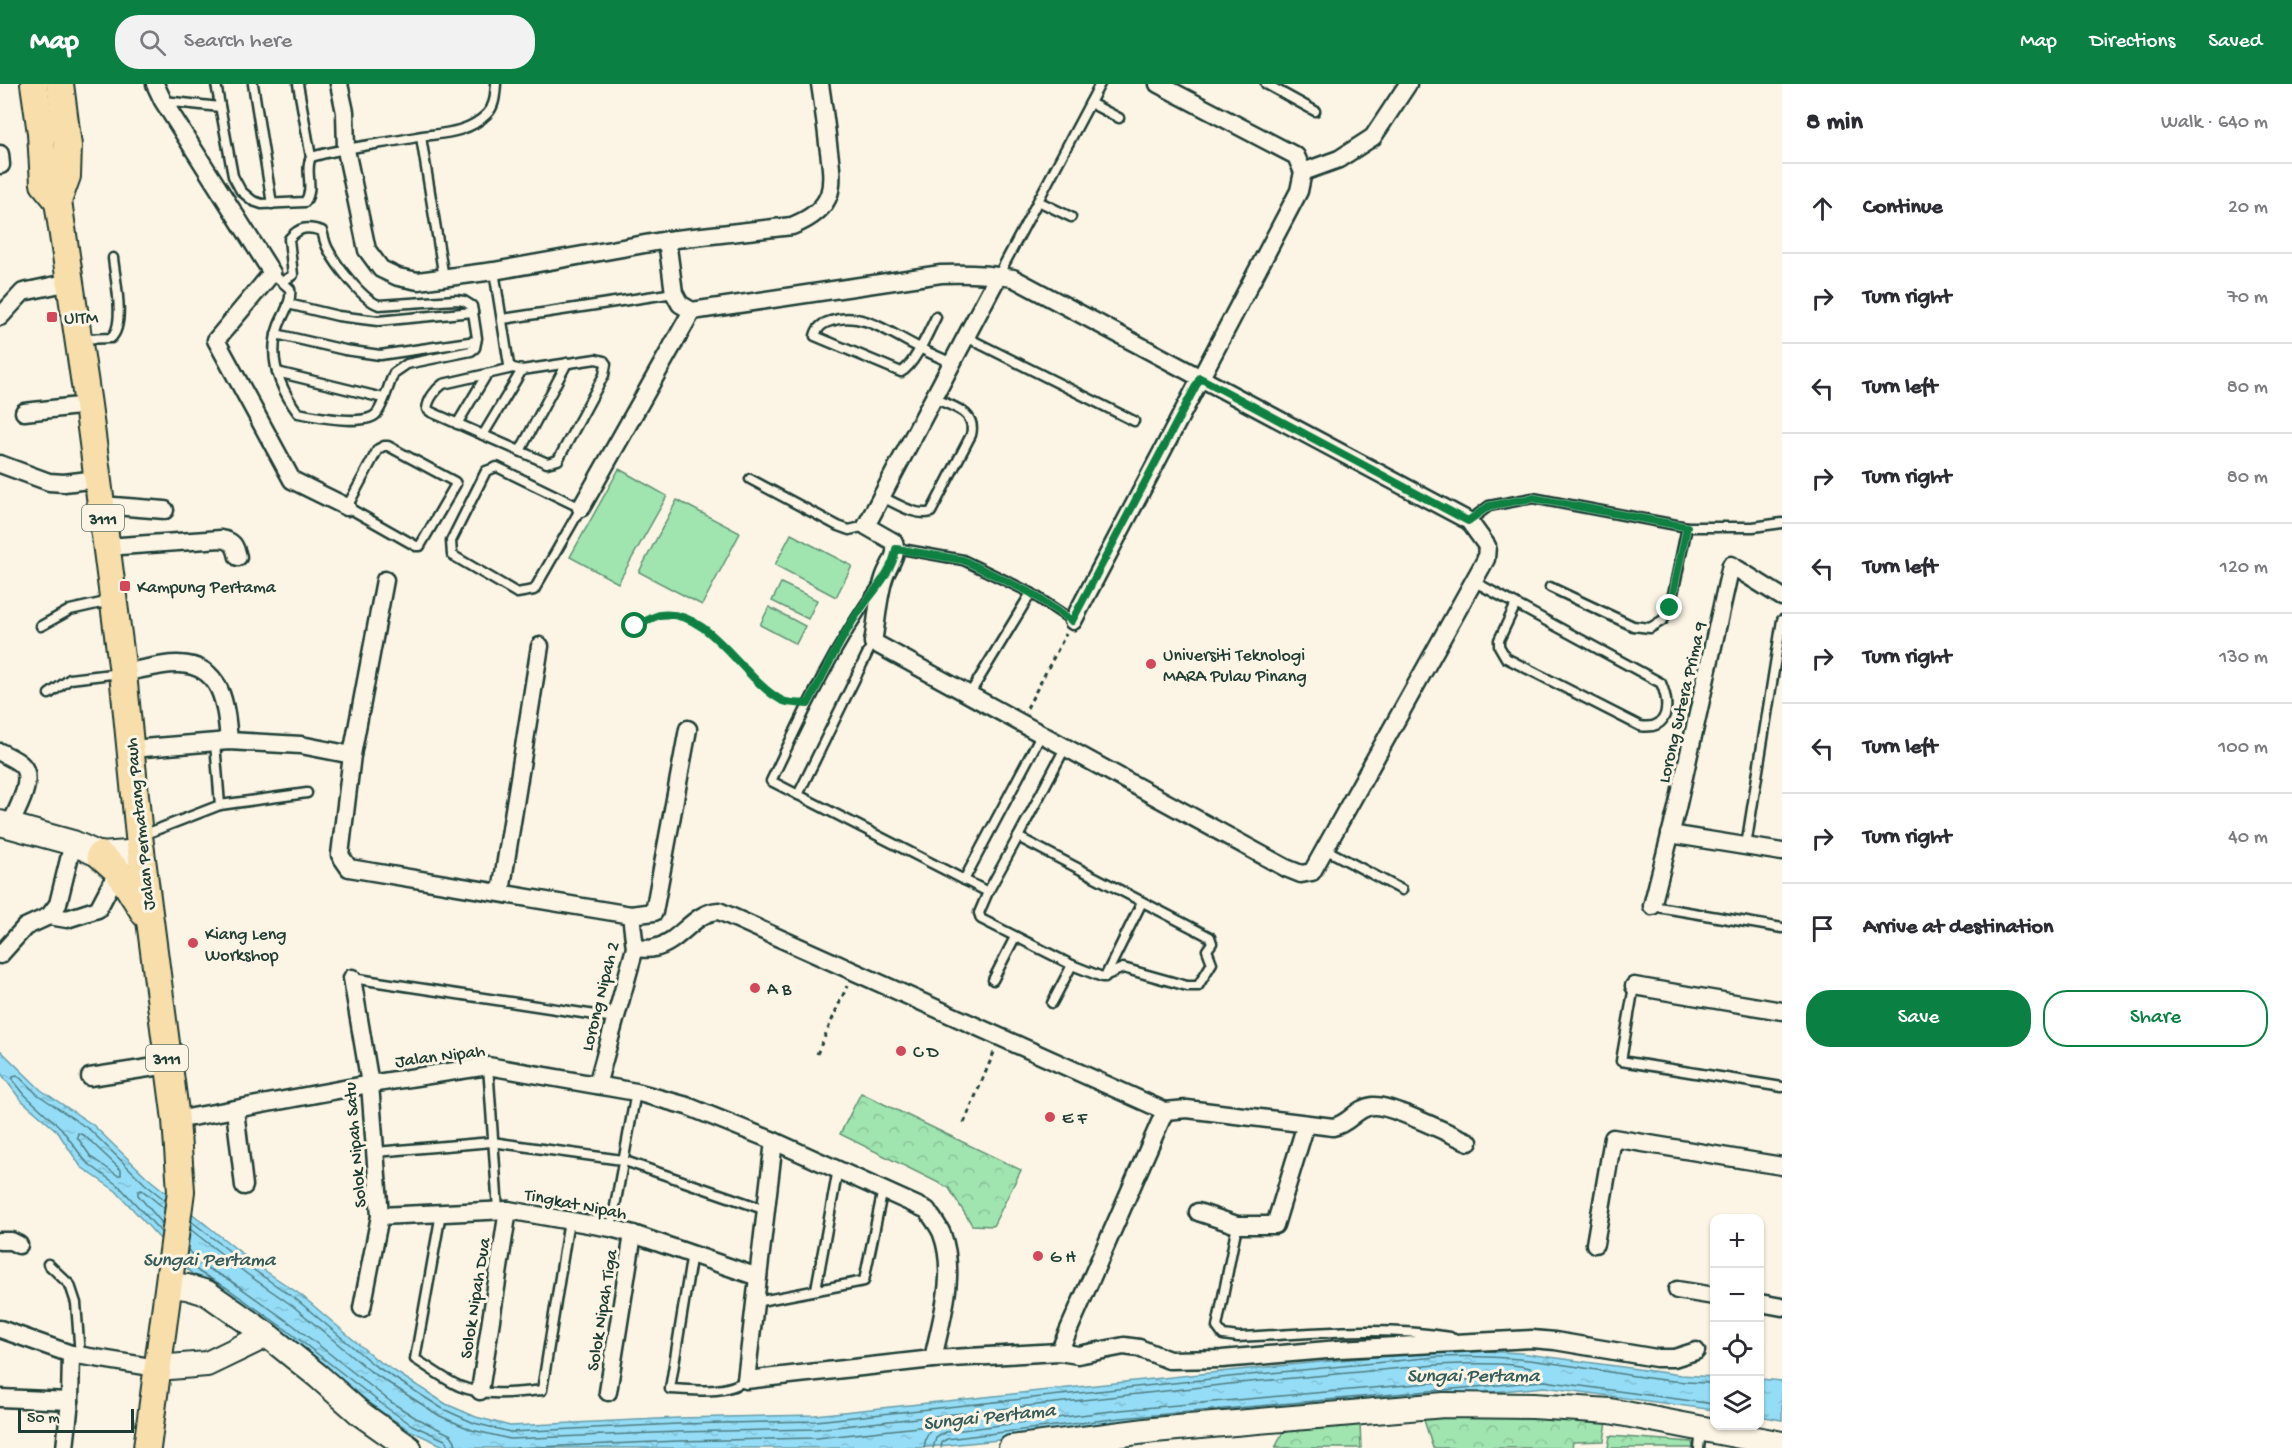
<!DOCTYPE html>
<html lang="en">
<head>
<meta charset="utf-8">
<style>
	body { margin:0; font-family:"Gochi Hand",sans-serif; background:#f2f2f3; color:#2b2b33 }
	.controls { position:absolute; right:18px; bottom:18px; display:grid; overflow:hidden; border-radius:12px; box-shadow:0 2px 4px #0004 }
	.controls button { width:54px; height:54px; display:grid; place-items:center; padding:0; border:0; border-bottom:2px solid #e1e1e2; background:#fff; color:#2b2b33; font:30px sans-serif }
	.scale { position:absolute; left:18px; bottom:15px; width:116px; box-sizing:border-box; padding-left:6px; border:3px solid #1f3d34; border-top:0; font-size:16px; line-height:21px; white-space:nowrap; color:#1f3d34; -webkit-text-stroke:4px #fcf5e5; paint-order:stroke }
	.stop { position:absolute; width:18px; height:18px; margin:-14px; border:4px solid #0b8043; border-radius:50%; background:#fff }
	.stop.end { background:#0b8043; border-color:#fff; box-shadow:0 2px 6px #0008 }
	.list { margin:0; padding:0; list-style:none }
	h2 { display:flex; justify-content:space-between; align-items:center; height:78px; margin:0; padding:0 24px; font-size:26px }
	h2 small { font-size:20px; font-weight:400; color:#7c7c81 }
	.list li { display:grid; grid-template-columns:39px 1fr auto; gap:18px; align-items:center; box-sizing:border-box; height:90px; padding:0 24px; border-top:2px solid #e1e1e2 }
	.list b { display:block; font-size:22px; white-space:nowrap }
	.list em { font-size:20px; font-style:normal; color:#7c7c81 }
	.actions { display:flex; gap:12px; padding:18px 24px }
	.actions a { flex:1; padding:14px 0; border:2px solid #0b8043; border-radius:24px; text-align:center; font-size:21px; color:#0b8043 }
	.actions .main { background:#0b8043; color:#fff }
	.icon { flex:none; width:33px; height:33px; fill:none; stroke:currentColor; stroke-width:2; stroke-linecap:round; stroke-linejoin:round }
	.map { position:relative; flex:none; width:1782px; height:1364px; overflow:hidden }
	header { display:flex; align-items:center; gap:36px; box-sizing:border-box; height:84px; padding:0 30px; background:#0b8043; color:#fff }
	header strong { font-size:28px }
	nav { display:flex; gap:33px; margin-inline-start:auto; font-size:21px }
	.search { width:420px; height:54px; background:#f2f2f3; display:flex; align-items:center; gap:15px; box-sizing:border-box; padding:0 21px; border-radius:24px; color:#7c7c81; font-size:22px }
	main { display:flex }
	aside { flex:1; background:#fff }
	.map>svg:first-child { display:block }
	.grass { fill:#a0e4b0; stroke:#609072; stroke-width:1.5 }
	.forest { fill:url(#forest-crowns); stroke:#609072; stroke-width:1.5 }
	.water { fill:url(#water-ripples); stroke:#669da9; stroke-width:1.5 }
	.lines { fill:none; stroke-linecap:round; stroke-linejoin:round }
	.shore { stroke:#4e7d82; stroke-width:1.5 }
	.lane-casing { stroke:#1f3d34; stroke-width:13 }
	.street-casing { stroke:#1f3d34; stroke-width:21 }
	.secondary-casing { stroke:#1f3d34; stroke-width:28 }
	.primary-casing { stroke:#1f3d34; stroke-width:30 }
	.path { stroke:#1f3d34; stroke-width:3; stroke-dasharray:4.5 4.5; stroke-linecap:butt }
	.lane { stroke:#fcf5e5; stroke-width:8 }
	.street { stroke:#fcf5e5; stroke-width:16 }
	.secondary { stroke:#fcf5e5; stroke-width:24 }
	.primary { stroke:#f8deab; stroke-width:26 }
	.route { stroke:#0b8043; stroke-width:8 }
	.poi-dot { fill:#d1495b; stroke:#fcf5e5; stroke-width:2 }
	.labels { text-anchor:middle; stroke-width:6; stroke-linejoin:round; paint-order:stroke }
	.shield { fill:#fcf5e5; stroke:#617469; stroke-width:1.5 }
	.shield-label { font-size:16px; font-weight:bold; fill:#1f3d34 }
	.poi-label { font-size:18px; fill:#1f3d34; stroke:#fcf5e5; text-anchor:start }
	.street-label { font-size:18px; fill:#1f3d34; stroke:#fcf5e5 }
	.water-label { font-size:20px; font-style:italic; fill:#375d5b; stroke:#fcf5e5 }
</style>
</head>
<body>
<header>
<strong>Map</strong>
<div class="search"><svg class="icon" aria-label="search" viewBox="0 0 24 24"><circle cx="10" cy="10" r="6"/><path d="M15 15l6 6"/></svg>Search here</div>
<nav><a>Map</a><a>Directions</a><a>Saved</a></nav>
</header>
<main>
<div class="map">
<svg width="1782" height="1364" viewBox="0 0 1782 1364">
	<defs>
		<pattern id="forest-crowns" width="20" height="18" patternUnits="userSpaceOnUse" patternTransform="scale(1.5)"><rect width="20" height="18" fill="#a0e4b0"/><path d="M2 6a3 3 0 1 1 6 0M12 15a3 3 0 1 1 6 0" fill="none" stroke="#89c498"/></pattern>
		<pattern id="water-ripples" width="26" height="14" patternUnits="userSpaceOnUse" patternTransform="scale(1.5)"><rect width="26" height="14" fill="#95ddf7"/><path d="M2 4q2-2 4 0t4 0M15 11q2-2 4 0t4 0" fill="none" stroke="#80bfd4"/></pattern>
	</defs>
	<rect width="100%" height="100%" fill="#fcf5e5"/>
	<filter id="ink" filterUnits="userSpaceOnUse"><feTurbulence type="fractalNoise" baseFrequency=".0167" numOctaves="2"/><feDisplacementMap in="SourceGraphic" scale="12" xChannelSelector="R" yChannelSelector="G"/><feConvolveMatrix kernelMatrix="1 2 1 2 8 2 1 2 1" color-interpolation-filters="sRGB"/></filter>
	<g filter="url(#ink)">
		<g class="grass">
			<path d="M619 385 667 412 618 499 570 473Z"/>
			<path d="M677 416 740 449 702 521 639 488Z"/>
			<path d="M791 450 852 482 836 513 775 481Z"/>
			<path d="M781 499 817 516 808 535 772 517Z"/>
			<path d="M769 523 805 542 796 560 760 541Z"/>
		</g>
		<g class="forest">
			<path d="M861 1009 1021 1086 993 1142 972 1141 949 1104 840 1050Z"/>
			<path d="M1423 1333H1554L1607 1338 1604 1357 1573 1358 1572 1364H1433Z"/>
			<path d="M1360 1339 1361 1364H1275L1283 1348Z"/>
			<path d="M1610 1352 1692 1358 1693 1364H1608Z"/>
		</g>
		<g class="water">
			<path d="M0 966 41 1006 93 1041 149 1095 255 1180 301 1211 377 1276 446 1320 476 1333 510 1342 678 1334 815 1331 1238 1286 1435 1267 1466 1266 1520 1269 1681 1291 1714 1293V1326L1544 1303 918 1364H448L409 1346 383 1329 285 1252 195 1193 116 1107 81 1083 57 1047 20 1015 0 988Z"/>
			<path d="M1760 1295 1782 1297V1336L1760 1332Z"/>
		</g>
		<g class="lines">
			<g class="shore">
				<path d="M78 1049 85 1052 121 1086V1091H117L91 1073 77 1053Z"/>
				<path d="M191 1137 251 1184 297 1216 374 1281 443 1325 474 1339 510 1348 678 1340 816 1337 1239 1292 1436 1273C1463 1272 1491 1272 1519 1275 1584 1281 1649 1299 1714 1299"/>
				<path d="M162 1139 138 1111V1107L142 1106 164 1124"/>
				<path d="M190 1145 247 1190 293 1222 370 1287 440 1332 472 1346 510 1355 678 1348 816 1345 1239 1299 1436 1281C1456 1280 1523 1277 1536 1287L1533 1290 1120 1326 946 1348 936 1354 933 1364"/>
				<path d="M161 1148 120 1103 86 1078 61 1044 25 1011 13 996V992L17 991 37 1010 90 1046 145 1100 165 1116"/>
				<path d="M188 1166 203 1182 231 1197 293 1241 391 1318 416 1334 451 1351 455 1357 456 1364"/>
				<path d="M186 1175 199 1188 227 1204 288 1247 387 1324 412 1341 445 1356 449 1364"/>
				<path d="M516 1364 678 1357 817 1354 928 1342 931 1345 926 1354 924 1364"/>
				<path d="M941 1364 942 1358 947 1355 1121 1334 1544 1297 1714 1320"/>
			</g>
			<defs>
				<g id="lane">
					<path d="M216 0 233 92 241 107 253 117 262 120 305 118C315 104 304 87 311 73L298 0"/>
					<path d="M253 0 272 120"/>
					<path d="M1266 0 1315 27"/>
					<path d="M164 17 220 23"/>
					<path d="M1090 19 1119 34"/>
					<path d="M421 53 444 194"/>
					<path d="M311 73C345 63 382 60 417 53 441 49 467 50 487 30 495 22 495 11 496 0"/>
					<path d="M1038 117 1071 133"/>
					<path d="M494 187 509 281 513 284 522 286 596 275 604 277 606 280 604 291 558 376 547 379 431 328 427 325C428 315 436 305 443 300L513 284"/>
					<path d="M272 189 290 205C292 218 284 229 279 241 267 273 279 303 298 329 313 332 368 343 377 329 385 318 388 301 394 289L407 280 471 267 475 264 477 254 472 222 464 217 456 216 379 221C363 216 336 181 328 165 325 160 324 153 322 147 307 142 299 143 289 155L293 191 282 198"/>
					<path d="M998 192 1100 0"/>
					<path d="M288 220 338 232 378 237 473 228"/>
					<path d="M936 233C929 247 914 282 901 288L815 252C817 243 823 239 831 237 862 226 891 250 918 263 929 269 941 274 952 279"/>
					<path d="M503 235 674 209"/>
					<path d="M276 250 345 266 380 271 476 257"/>
					<path d="M966 253 1134 337"/>
					<path d="M82 255 111 254C126 241 115 194 113 174"/>
					<path d="M277 288 383 314"/>
					<path d="M457 340 487 290"/>
					<path d="M483 351 522 286"/>
					<path d="M384 362H388L455 398 456 400 420 462H416L347 423 378 365Z"/>
					<path d="M520 367 567 279"/>
					<path d="M497 383 581 424 534 506 517 509 452 471 451 457 486 387Z"/>
					<path d="M750 395 838 442 849 446 866 442"/>
					<path d="M882 413C896 419 916 433 931 428L971 351C977 327 952 323 934 314"/>
					<path d="M1469 437 1489 422 1533 414 1687 443H1753L1782 439"/>
					<path d="M896 464 963 476 1031 509 1073 537"/>
					<path d="M1473 497 1661 599C1670 620 1670 647 1640 642L1506 574 1499 562V556L1516 520"/>
					<path d="M877 503C834 563 803 630 771 697L988 808 1018 753"/>
					<path d="M1550 503 1633 542 1650 544 1663 536 1670 524 1687 443"/>
					<path d="M41 542 70 526 110 517"/>
					<path d="M49 610 70 595 120 589"/>
					<path d="M969 611 1031 509"/>
					<path d="M798 711 873 558"/>
					<path d="M220 721 307 709"/>
					<path d="M143 751 220 721 215 659"/>
					<path d="M1746 762 1782 536"/>
					<path d="M1325 765 1402 806"/>
					<path d="M964 796 1041 651"/>
					<path d="M988 808 979 829 981 835 1072 881 1102 893 1123 884 1187 902H1198L1212 879 1207 866 1212 859 1210 853 1018 753 1065 664"/>
					<path d="M1652 822 1782 844"/>
					<path d="M1105 893 1142 818"/>
					<path d="M352 894 615 934"/>
					<path d="M993 896 1015 853"/>
					<path d="M1634 902 1621 977 1782 1003"/>
					<path d="M1052 919 1072 881"/>
					<path d="M488 982 498 1126"/>
					<path d="M376 1068 492 1058 622 1076 766 1126"/>
					<path d="M441 1129 415 1275C430 1284 444 1295 459 1302 485 1313 515 1309 542 1306L569 1136"/>
					<path d="M1237 1141 1217 1243 1223 1251 1238 1253C1308 1250 1380 1241 1450 1253"/>
					<path d="M611 1144 636 1008"/>
					<path d="M692 1169 670 1305C697 1306 723 1311 746 1296"/>
					<path d="M48 1180 70 1201 76 1219 80 1272"/>
					<path d="M816 1205 838 1085"/>
					<path d="M755 1218 864 1197 883 1105"/>
					<path d="M1699 1364 1701 1347"/>
				</g>
				<g id="street">
					<path d="M155 0 163 17 272 189 216 256 292 396 347 423"/>
					<path d="M339 0 345 28 346 66 367 166 381 185 398 193 418 197 494 187 667 156 792 142C837 124 834 102 828 60 826 40 823 20 820 0"/>
					<path d="M0 70 1 81"/>
					<path d="M1303 88 1339 75 1373 53 1408 0"/>
					<path d="M667 156 674 209 680 220 692 227 941 190C966 189 989 190 1013 194L1469 437 1487 462 1486 475 1312 788 1301 790 1286 784 873 558C877 538 878 507 886 489 891 478 898 470 894 458L866 442 998 192"/>
					<path d="M0 233 23 208 70 198"/>
					<path d="M24 328 88 321"/>
					<path d="M0 380 49 398 64 399 97 395"/>
					<path d="M101 421 165 426"/>
					<path d="M581 424 692 227"/>
					<path d="M106 463 221 455C233 457 235 461 238 473"/>
					<path d="M385 496 352 671 340 771 349 784 631 831 654 828 688 645"/>
					<path d="M1073 537 1299 107 1303 88 1296 72 1158 0"/>
					<path d="M123 589C141 586 162 579 179 580 223 581 226 622 229 657"/>
					<path d="M131 665 229 657 301 661 352 671"/>
					<path d="M0 668C7 672 20 677 24 684 33 699 16 728 9 743"/>
					<path d="M1670 750 1782 768"/>
					<path d="M501 808 540 562"/>
					<path d="M1652 822 1677 724 1731 481 1782 513"/>
					<path d="M49 832 67 835 98 825 118 787"/>
					<path d="M635 864C641 864 648 866 654 864 680 859 693 828 719 827L1165 1027 1059 1268"/>
					<path d="M0 871 25 843 49 832 58 820 73 759"/>
					<path d="M352 894 370 1000 380 1132 362 1224"/>
					<path d="M1634 902 1782 927"/>
					<path d="M90 993 168 981"/>
					<path d="M597 1001 635 864 631 831"/>
					<path d="M235 1026 244 1102"/>
					<path d="M1165 1027 1187 1025 1333 1043C1351 1039 1355 1024 1373 1022 1391 1020 1449 1050 1469 1058"/>
					<path d="M176 1036 370 1000 488 982 636 1008 687 1022 774 1057 927 1126C932 1134 939 1142 942 1150 957 1190 941 1236 933 1275"/>
					<path d="M774 1057 746 1296 933 1275 1059 1268 1078 1271 1124 1262 1139 1264 1169 1276 1222 1275 1339 1265 1532 1255 1555 1257 1656 1274H1674L1696 1267"/>
					<path d="M1198 1128 1237 1141H1275L1306 1040"/>
					<path d="M380 1132 508 1126 611 1144 633 1150 758 1193"/>
					<path d="M0 1157H11L19 1161"/>
					<path d="M1595 1160 1613 1054 1782 1082"/>
					<path d="M1677 1206 1714 1212"/>
					<path d="M1760 1219 1782 1223"/>
					<path d="M0 1245 71 1270 157 1284"/>
					<path d="M480 1307 508 1126"/>
					<path d="M608 1308 633 1150"/>
					<path d="M0 1314 70 1317"/>
					<path d="M65 1364 70 1317 71 1270"/>
				</g>
				<g id="secondary">
					<path d="M0 739 73 759 100 771 142 768"/>
					<path d="M168 1201 187 1203 207 1209 267 1251 318 1292 361 1330 409 1364"/>
					<path d="M157 1284 207 1280 267 1251"/>
					<path d="M1011 1364 1154 1346 1444 1321 1533 1322 1610 1327 1782 1360"/>
				</g>
				<g id="primary">
					<path d="M34 0 41 49 44 100 58 117"/>
					<path d="M60 0 68 62 67 92 58 117 88 321 123 589 139 752 176 1036 181 1107 147 1364"/>
					<path d="M100 771 118 787 145 830"/>
				</g>
			</defs>
			<use href="#lane" class="lane-casing"/>
			<use href="#street" class="street-casing"/>
			<use href="#secondary" class="secondary-casing"/>
			<use href="#primary" class="primary-casing"/>
			<g class="path">
				<path d="M635 542 660 531 682 533 706 546 758 598 782 618 797 619"/>
				<path d="M1027 624 1066 550"/>
				<path d="M817 970 847 902"/>
				<path d="M964 1039 995 966"/>
			</g>
			<use href="#lane" class="lane"/>
			<use href="#street" class="street"/>
			<use href="#secondary" class="secondary"/>
			<use href="#primary" class="primary"/>
		</g>
	</g>
	<g class="lines" filter="url(#ink)">
		<path class="route" d="M635 542C643 539 652 533 660 531 710 524 742 595 781 616 787 620 800 619 808 620 823 591 838 560 855 533 869 511 892 491 896 465L963 476 1031 509 1072 537 1200 294 1468 437 1489 422 1533 414 1687 443 1670 524"/>
	</g>
	<g class="poi-dot">
		<rect x="46" y="227" width="12" height="12" rx="3"/>
		<rect x="119" y="496" width="12" height="12" rx="3"/>
		<circle cx="1151" cy="580" r="6"/>
		<circle cx="193" cy="859" r="6"/>
		<circle cx="755" cy="904" r="6"/>
		<circle cx="901" cy="967" r="6"/>
		<circle cx="1050" cy="1033" r="6"/>
		<circle cx="1038" cy="1172" r="6"/>
	</g>
	<g class="labels">
		<g class="shield">
			<rect x="82" y="421" width="42" height="26" rx="4.5"/>
			<rect x="146" y="961" width="42" height="26" rx="4.5"/>
		</g>
		<g class="shield-label">
			<text x="103" y="440">3111</text>
			<text x="167" y="980">3111</text>
		</g>
		<g class="poi-label">
			<text x="64" y="239">UITM</text>
			<text x="137" y="508">Kampung Pertama</text>
			<text x="1163" y="576">Universiti Teknologi<tspan x="1163" dy="21">MARA Pulau Pinang</tspan></text>
			<text x="205" y="855">Kiang Leng<tspan x="205" dy="21">Workshop</tspan></text>
			<text x="767" y="910">A B</text>
			<text x="913" y="973">C D</text>
			<text x="1062" y="1039">E F</text>
			<text x="1050" y="1178">G H</text>
		</g>
		<g class="street-label">
			<text transform="translate(1681 618) rotate(-77)" y="6">Lorong Sutera Prima 9</text>
			<text transform="translate(139 740) rotate(-96)" y="6">Jalan Permatang Pauh</text>
			<text transform="translate(599 912) rotate(-76)" y="6">Lorong Nipah 2</text>
			<text transform="translate(440 971) rotate(-7)" y="6">Jalan Nipah</text>
			<text transform="translate(354 1061) rotate(-95)" y="6">Solok Nipah Satu</text>
			<text transform="translate(576 1119) rotate(11)" y="6">Tingkat Nipah</text>
			<text transform="translate(474 1214) rotate(-81)" y="6">Solok Nipah Dua</text>
			<text transform="translate(601 1226) rotate(-81)" y="6">Solok Nipah Tiga</text>
		</g>
		<g class="water-label">
			<text x="209" y="1181">Sungai Pertama</text>
			<text x="1473" y="1297">Sungai Pertama</text>
			<text transform="translate(989 1331) rotate(-6)" y="7">Sungai Pertama</text>
		</g>
	</g>
</svg>
<div class="controls">
<button>+</button>
<button>−</button>
<button><svg class="icon" aria-label="locate" viewBox="0 0 24 24"><circle cx="12" cy="12" r="6"/><path d="M12 2v4M12 18v4M2 12h4M18 12h4"/></svg></button>
<button><svg class="icon" aria-label="layers" viewBox="0 0 24 24"><path d="M12 4l9 5-9 5-9-5zM3 14l9 5 9-5"/></svg></button>
</div>
<div class="scale">50 m</div>
<div class="stop" style="left:635px;top:542px"></div>
<div class="stop end" style="left:1670px;top:524px"></div>
</div>
<aside>
<h2>8 min<small>Walk · 640 m</small></h2>
<ul class="list">
<li><svg class="icon" aria-label="ahead" viewBox="0 0 24 24"><path d="M12 20V5M6 11l6-6 6 6"/></svg><div><b>Continue</b></div><em>20 m</em></li>
<li><svg class="icon" aria-label="right" viewBox="0 0 24 24"><path d="M7 20v-9h11M14 6l5 5-5 5"/></svg><div><b>Turn right</b></div><em>70 m</em></li>
<li><svg class="icon" aria-label="left" viewBox="0 0 24 24"><path d="M17 20v-9H6M10 6l-5 5 5 5"/></svg><div><b>Turn left</b></div><em>80 m</em></li>
<li><svg class="icon" aria-label="right" viewBox="0 0 24 24"><path d="M7 20v-9h11M14 6l5 5-5 5"/></svg><div><b>Turn right</b></div><em>80 m</em></li>
<li><svg class="icon" aria-label="left" viewBox="0 0 24 24"><path d="M17 20v-9H6M10 6l-5 5 5 5"/></svg><div><b>Turn left</b></div><em>120 m</em></li>
<li><svg class="icon" aria-label="right" viewBox="0 0 24 24"><path d="M7 20v-9h11M14 6l5 5-5 5"/></svg><div><b>Turn right</b></div><em>130 m</em></li>
<li><svg class="icon" aria-label="left" viewBox="0 0 24 24"><path d="M17 20v-9H6M10 6l-5 5 5 5"/></svg><div><b>Turn left</b></div><em>100 m</em></li>
<li><svg class="icon" aria-label="right" viewBox="0 0 24 24"><path d="M7 20v-9h11M14 6l5 5-5 5"/></svg><div><b>Turn right</b></div><em>40 m</em></li>
<li><svg class="icon" aria-label="arrive" viewBox="0 0 24 24"><path d="M6 21V4h12l-3 4 3 4H6"/></svg><div><b>Arrive at destination</b></div></li>
</ul>
<div class="actions"><a class="main">Save</a><a>Share</a></div>
</aside>
</main>
</body>
</html>
